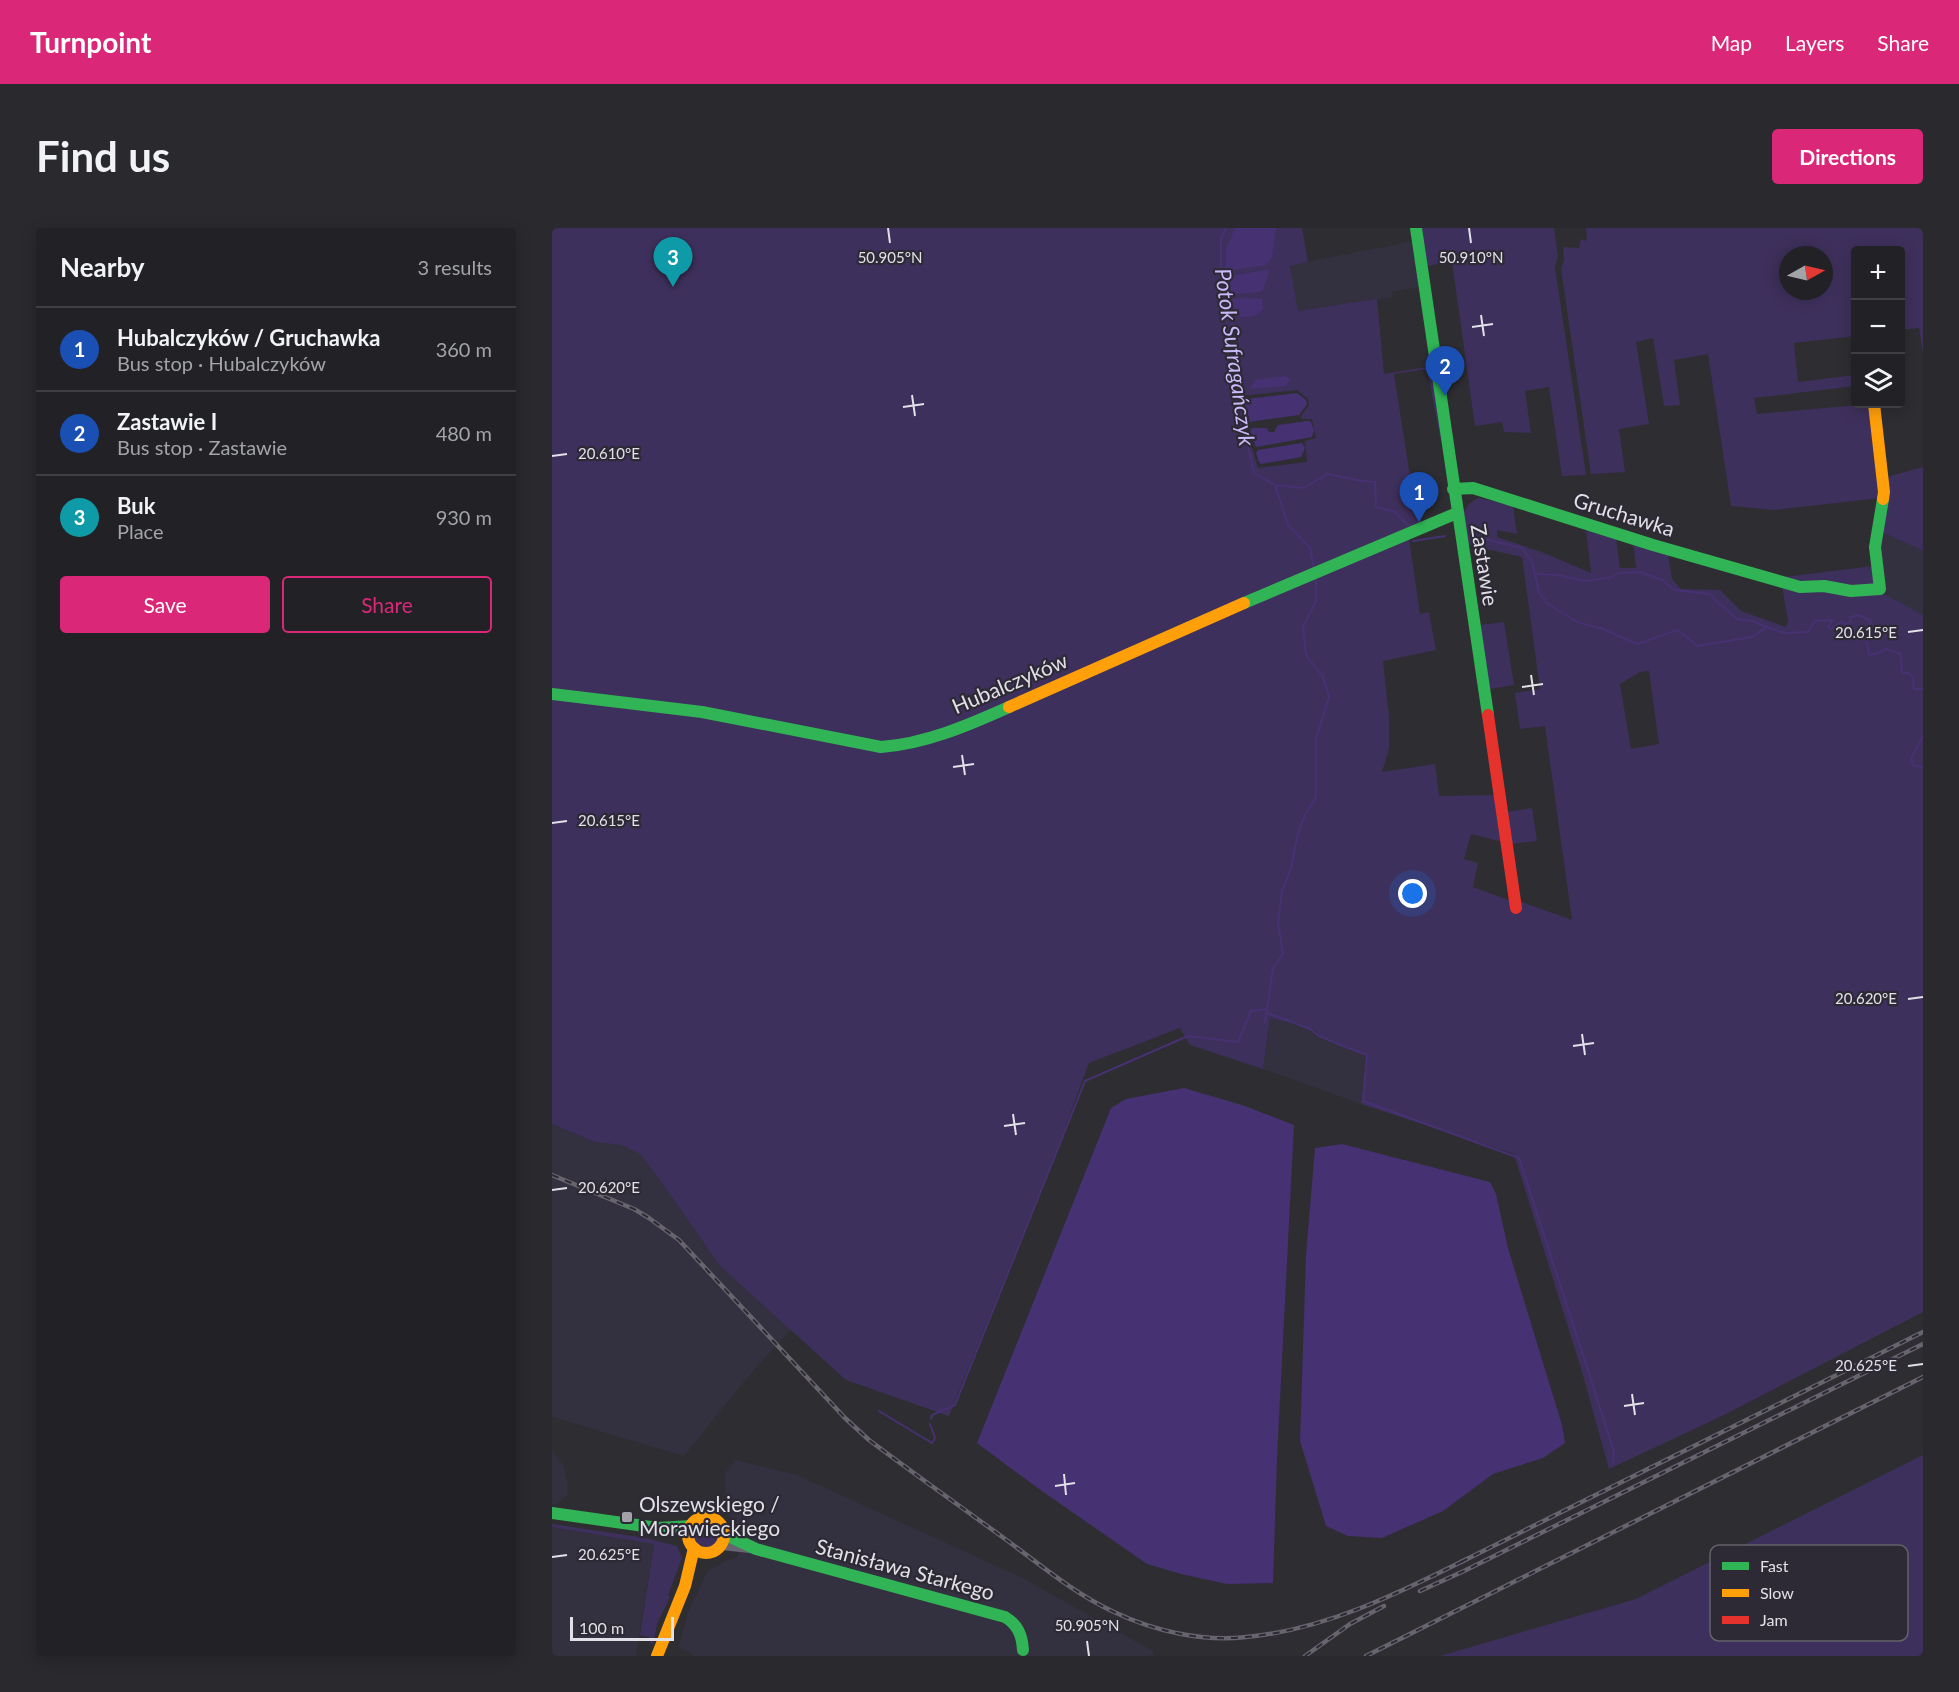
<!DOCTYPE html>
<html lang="en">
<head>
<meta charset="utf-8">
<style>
	body { margin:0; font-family:Lato,sans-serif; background:#2a2a2e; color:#f1f3f6 }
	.controls { position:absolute; right:18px; top:18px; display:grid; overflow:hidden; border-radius:6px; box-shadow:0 3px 15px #0003 }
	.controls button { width:54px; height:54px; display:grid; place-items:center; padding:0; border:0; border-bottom:2px solid #3f3f43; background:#222226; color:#f1f3f6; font:30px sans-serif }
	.compass { position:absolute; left:1227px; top:18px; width:54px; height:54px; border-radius:50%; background:#222226; box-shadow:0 3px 15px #0003; rotate:82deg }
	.scale { position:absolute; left:18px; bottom:15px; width:104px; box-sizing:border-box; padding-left:6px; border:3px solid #e1e0e7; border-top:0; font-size:16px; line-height:21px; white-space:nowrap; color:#e1e0e7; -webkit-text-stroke:4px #2d2a35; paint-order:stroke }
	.you { position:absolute; left:861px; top:666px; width:21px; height:21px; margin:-15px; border:4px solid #fff; border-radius:50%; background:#1a73e8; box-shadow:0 0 0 9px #1a73e833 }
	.badge { display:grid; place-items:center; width:39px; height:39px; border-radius:50%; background:#db2777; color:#fff; font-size:20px; font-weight:700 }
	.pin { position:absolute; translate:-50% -50px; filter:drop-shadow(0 2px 3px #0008) }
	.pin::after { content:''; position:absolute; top:32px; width:21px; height:18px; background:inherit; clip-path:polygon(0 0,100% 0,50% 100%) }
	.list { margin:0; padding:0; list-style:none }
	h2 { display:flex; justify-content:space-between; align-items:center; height:78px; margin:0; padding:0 24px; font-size:26px }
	h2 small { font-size:20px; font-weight:400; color:#a2a4a7 }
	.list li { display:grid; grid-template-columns:39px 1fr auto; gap:18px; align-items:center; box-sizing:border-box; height:84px; padding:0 24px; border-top:2px solid #3f3f43 }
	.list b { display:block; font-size:22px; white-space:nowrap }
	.list p { margin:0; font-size:20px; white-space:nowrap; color:#a2a4a7 }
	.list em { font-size:20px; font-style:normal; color:#a2a4a7 }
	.actions { display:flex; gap:12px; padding:18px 24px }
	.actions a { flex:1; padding:14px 0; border:2px solid #db2777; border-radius:6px; text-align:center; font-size:21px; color:#db2777 }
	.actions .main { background:#db2777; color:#fff }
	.icon { flex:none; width:33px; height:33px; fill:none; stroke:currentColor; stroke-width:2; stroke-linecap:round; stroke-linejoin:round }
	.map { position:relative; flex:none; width:1371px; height:1428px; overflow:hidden; border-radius:6px }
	header { display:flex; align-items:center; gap:36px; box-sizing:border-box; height:84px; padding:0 30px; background:#db2777; color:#fff }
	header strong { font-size:28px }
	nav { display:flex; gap:33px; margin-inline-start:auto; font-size:21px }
	.intro { display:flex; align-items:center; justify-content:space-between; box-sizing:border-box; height:144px; padding:0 36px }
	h1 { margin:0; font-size:42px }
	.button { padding:15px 27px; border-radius:6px; background:#db2777; color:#fff; font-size:21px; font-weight:700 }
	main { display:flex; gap:36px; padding:0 36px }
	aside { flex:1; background:#222226; border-radius:6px; box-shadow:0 3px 15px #0003 }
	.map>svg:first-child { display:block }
	.built { fill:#33303f }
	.green { fill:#3e305c; fill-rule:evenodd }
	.water { fill:#463172 }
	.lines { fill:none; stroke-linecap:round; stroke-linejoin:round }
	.stream { stroke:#463172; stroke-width:2 }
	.street { stroke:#686473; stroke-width:8 }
	.fast { stroke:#30b455; stroke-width:12 }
	.slow { stroke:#ff9f0a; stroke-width:12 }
	.jam { stroke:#e5322d; stroke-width:12 }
	.rail-casing { stroke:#68646e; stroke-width:4.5 }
	.rail { stroke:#2d2a35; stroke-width:2; stroke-dasharray:7; stroke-linecap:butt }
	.ticks { fill:none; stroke:#e1e0e7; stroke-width:2 }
	.poi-dot { fill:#a2a1a8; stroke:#2d2a35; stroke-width:2 }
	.labels { text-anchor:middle; stroke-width:4.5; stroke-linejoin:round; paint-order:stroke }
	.street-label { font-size:21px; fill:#e1e0e7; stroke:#2d2a35 }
	.poi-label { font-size:21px; fill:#e1e0e7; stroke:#2d2a35; text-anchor:start }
	.water-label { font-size:22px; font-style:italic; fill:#c8b9f7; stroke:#2d2a35 }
	.key { fill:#2d2a35; stroke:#63616a; stroke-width:1.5 }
	.key-label { font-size:16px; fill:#e1e0e7 }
	.ticks-label { font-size:15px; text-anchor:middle; fill:#e1e0e7; stroke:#2d2a35; stroke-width:4.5; stroke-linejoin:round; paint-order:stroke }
</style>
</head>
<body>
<header>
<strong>Turnpoint</strong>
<nav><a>Map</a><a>Layers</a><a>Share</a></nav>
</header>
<div class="intro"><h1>Find us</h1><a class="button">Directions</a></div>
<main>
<aside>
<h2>Nearby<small>3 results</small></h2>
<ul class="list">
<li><span class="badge" style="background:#1a4fb4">1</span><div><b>Hubalczyków / Gruchawka</b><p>Bus stop · Hubalczyków</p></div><em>360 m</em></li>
<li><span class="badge" style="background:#1a4fb4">2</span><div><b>Zastawie I</b><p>Bus stop · Zastawie</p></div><em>480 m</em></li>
<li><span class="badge" style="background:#0f9aa8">3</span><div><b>Buk</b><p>Place</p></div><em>930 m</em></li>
</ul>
<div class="actions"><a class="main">Save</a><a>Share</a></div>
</aside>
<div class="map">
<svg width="1371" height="1428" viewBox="0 0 1371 1428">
	<rect width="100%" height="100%" fill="#2e2d32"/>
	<g class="built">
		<path d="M862 13 869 59 840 64V69L746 84 738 37Z"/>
		<path d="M1330 304 1371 323V387L1331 367 1326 320Z"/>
		<path d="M718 790 749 797 762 802 772 811 815 827 809 876 711 841Z"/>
		<path d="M0 896 43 914 69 917 88 926 105 948 168 1038 239 1101 190 1156 132 1228 0 1189Z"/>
		<path d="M0 1222 11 1237 16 1257 15 1268 4 1277 0 1276Z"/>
		<path d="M183 1232 245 1247 469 1349 601 1423V1428H141V1426L128 1420 127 1418 136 1385 155 1344 175 1332 185 1330 191 1305 187 1303 174 1282 173 1245Z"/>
		<path d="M0 1299 102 1315 84 1428H0Z"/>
	</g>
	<g class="green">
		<path d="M0 0H750L756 34 738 38 746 83 825 71 832 146 881 138 892 211 888 209 875 141 842 146 863 280 867 278 869 295 857 310 868 386 877 384 884 422 831 433 837 488V521L830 544 883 536 887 568 943 567 951 614 919 606 912 631 926 635 921 659 959 673H967L1020 692 993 498 968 501 963 465 988 461 970 329 912 316C910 298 906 278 927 270L961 278 965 306 945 302V309L992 325 1039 345 1034 302 1064 310 1068 340H1084L1081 314 1116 326 1120 351 1129 361 1168 362 1189 383 1234 399 1236 393 1230 357 1305 366 1334 367 1371 387V1084L1170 1188 1057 1241 1030 1144 962 926 809 876 815 827 772 811 762 802 749 797 718 790 711 841 638 817 628 800 537 835 510 908 397 1188 294 1152 168 1038 105 948 88 926 69 917 43 914 0 896ZM745 162 756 171 757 177 749 188 750 191H760L764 210 753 213 755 234 706 240 690 187V168ZM1097 443 1107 516 1079 521 1068 456 1088 444Z"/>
		<path d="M868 0H1002L1006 28 1003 39 1034 247 1010 248 997 159 973 163 979 205 952 204 950 194 923 198 900 34 874 38Z"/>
		<path d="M1034 0H1371V124L1367 100 1349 102 1348 22H1304L1303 108 1242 115 1246 154 1303 147V158L1202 170 1205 186 1317 176 1328 270 1222 282 1179 278 1156 126 1122 132 1128 177 1112 178 1101 110 1084 114 1097 196 1067 201 1073 244 1039 246 1009 41 1012 32 1011 19 1027 20 1029 11 1035 13ZM1236 27H1272V63H1236Z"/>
		<path d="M1371 239V323L1330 304 1335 249Z"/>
		<path d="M1321 338 1324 351 1321 360 1251 355 1232 349Z"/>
		<path d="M952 394 962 457 937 461 927 397Z"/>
		<path d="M980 580 985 613 959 616 954 584Z"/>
		<path d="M1371 1227V1428H888L1084 1371Z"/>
		<circle cx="155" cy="1308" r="14"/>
		<path d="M0 1296 94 1310 125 1318 130 1330 116 1367 118 1369 105 1396 101 1416H99L97 1409 88 1407 102 1316 0 1299Z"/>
	</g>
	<g class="water">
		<path d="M683 0H724L720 29 714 37 676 43 674 42V21Z"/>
		<path d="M715 42 717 43 711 62 707 64 680 66C677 62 675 52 678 48Z"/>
		<path d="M696 70 710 71 711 81C704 90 696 89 685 89L680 75 681 71Z"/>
		<path d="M734 148 738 151 734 158 698 161 703 152Z"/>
		<path d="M745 165 754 172 755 176 747 187 697 194 695 193 692 173 695 171Z"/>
		<path d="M756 193 759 194 762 202 760 209 704 219 698 204 700 200H715L717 204H722L726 197Z"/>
		<path d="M750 215 753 220 749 229 709 236 707 234 704 225 706 222Z"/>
		<path d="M632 860 693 878 742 897 725 1230 721 1355 675 1356 629 1346 595 1336 487 1261 425 1215 559 880 574 871Z"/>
		<path d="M790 916 938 954 944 966 956 1020 1010 1197 1013 1215 991 1230 941 1246 891 1283 830 1310 796 1308 774 1298 748 1213 754 1027 763 920Z"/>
	</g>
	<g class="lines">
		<g class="stream">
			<path d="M674 0 669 11V48L682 102 683 166 688 197 695 214 702 245 723 257 752 260 775 246C793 249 806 254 823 254L824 279 843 284 856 297"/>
			<path d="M723 257 736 297 758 320 762 341"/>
			<path d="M919 308 970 320 980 333 987 364 996 376 1025 394 1051 401 1085 416 1126 402 1145 418 1200 409 1215 399 1233 405 1256 404 1263 393 1281 392 1276 399 1279 401 1291 393 1293 397 1298 394 1299 389 1306 387 1319 393 1314 409 1317 427 1324 426 1334 421 1349 426 1350 445H1357L1361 450 1362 461H1371"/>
			<path d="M861 313 893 308"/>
			<path d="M984 346 1005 347 1033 353 1060 349 1067 345 1088 344 1110 352 1123 362 1157 366 1185 391 1200 393 1215 399"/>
			<path d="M1371 508 1359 531 1362 538 1371 539"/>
			<path d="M715 785 758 801 767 808 781 814"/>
			<path d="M713 795 721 740 731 726 726 694 730 663 739 640 746 605 753 587 764 569V511L777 469 771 449 754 427 751 399 764 373V352"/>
			<path d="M783 815 815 827 811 873 967 930 1044 1167 1062 1224 1061 1234"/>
			<path d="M327 1183 380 1215 383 1210 378 1196"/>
			<path d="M379 1191 380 1187 403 1177 533 853 636 808 686 814 699 783 715 781"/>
		</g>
		<path class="street" d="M169 1318 198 1321"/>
		<g class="fast">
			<path d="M864 0 936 487"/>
			<path d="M901 261 921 260 1101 317 1248 359 1272 358 1299 363 1328 361 1323 319 1331 271"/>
			<path d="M692 375 905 285"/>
			<path d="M0 466 150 484 329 519C373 516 417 497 457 479"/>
			<path d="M0 1285 106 1300 139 1298"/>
			<path d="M172 1306 204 1321 453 1389C466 1397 470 1407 471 1422"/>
		</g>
		<g class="slow">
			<path d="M1322 176 1332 264 1331 271"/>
			<path d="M457 479 692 375"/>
			<circle cx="154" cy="1307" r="18"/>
			<path d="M105 1428 133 1358 142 1320"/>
		</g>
		<path class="jam" d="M936 487 964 680"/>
		<defs>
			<g id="rail">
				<path d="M0 947 82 981 97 990 127 1012 293 1190 317 1212C361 1245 405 1276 449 1308 485 1334 521 1365 562 1384 602 1403 650 1414 694 1409 772 1402 845 1366 915 1331"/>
				<path d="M909 1334 1371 1104"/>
				<path d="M868 1363 912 1343 1371 1116"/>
				<path d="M753 1428 798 1396 832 1378"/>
				<path d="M814 1428 1371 1149"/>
			</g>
		</defs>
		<use href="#rail" class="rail-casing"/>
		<use href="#rail" class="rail"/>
	</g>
	<path class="ticks" d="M336 0 338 15M917 0 919 15M929 87 932 108M920 99 941 96M360 167 363 188M351 179 372 176M0 228 15 226M1356 404 1371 402M979 447 982 467M970 459 991 456M410 527 413 547M401 539 422 536M0 595 15 593M1356 771 1371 769M1030 806 1033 827M1021 818 1042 815M461 886 464 907M452 898 473 895M0 962 15 960M1356 1138 1371 1136M1080 1166 1083 1187M1072 1178 1092 1175M512 1246 514 1267M503 1258 523 1255M0 1329 15 1327M535 1413 537 1428"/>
	<rect class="poi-dot" x="69" y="1283" width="12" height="12" rx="3"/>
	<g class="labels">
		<g class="street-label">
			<text transform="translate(1072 287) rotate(17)" y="7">Gruchawka</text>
			<text transform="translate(932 337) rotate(81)" y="7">Zastawie</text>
			<text transform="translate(458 456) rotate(-23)" y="7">Hubalczyków</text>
			<text transform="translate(353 1342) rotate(15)" y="7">Stanisława Starkego</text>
		</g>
		<g class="poi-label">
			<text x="87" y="1284">Olszewskiego /<tspan x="87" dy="24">Morawieckiego</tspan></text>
		</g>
		<g class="water-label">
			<text transform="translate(683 129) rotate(82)" y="8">Potok Sufragańczyk</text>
		</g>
	</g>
	<rect x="1158" y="1317" width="198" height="96" rx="9" class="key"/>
	<rect x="1170" y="1334" width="27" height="8" fill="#30b455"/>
	<rect x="1170" y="1361" width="27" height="8" fill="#ff9f0a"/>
	<rect x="1170" y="1388" width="27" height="8" fill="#e5322d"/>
	<g class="key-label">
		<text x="1208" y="1344">Fast</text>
		<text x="1208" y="1371">Slow</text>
		<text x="1208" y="1398">Jam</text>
	</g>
	<g class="ticks-label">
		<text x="338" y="35">50.905°N</text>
		<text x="919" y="35">50.910°N</text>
		<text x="57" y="231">20.610°E</text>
		<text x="1314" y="410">20.615°E</text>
		<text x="57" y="598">20.615°E</text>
		<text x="1314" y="776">20.620°E</text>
		<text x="57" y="965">20.620°E</text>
		<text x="1314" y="1143">20.625°E</text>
		<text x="57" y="1332">20.625°E</text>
		<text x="535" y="1403">50.905°N</text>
	</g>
</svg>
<div class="controls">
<button>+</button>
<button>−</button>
<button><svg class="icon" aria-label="layers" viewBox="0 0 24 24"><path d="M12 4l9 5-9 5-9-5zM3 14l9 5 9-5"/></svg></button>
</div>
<svg class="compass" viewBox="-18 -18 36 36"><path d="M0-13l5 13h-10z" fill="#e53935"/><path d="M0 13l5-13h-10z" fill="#a2a4a7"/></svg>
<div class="scale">100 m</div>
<div class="you"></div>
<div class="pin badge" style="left:867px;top:294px;background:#1a4fb4">1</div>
<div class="pin badge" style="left:893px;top:168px;background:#1a4fb4">2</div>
<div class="pin badge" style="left:121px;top:59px;background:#0f9aa8">3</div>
</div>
</main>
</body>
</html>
